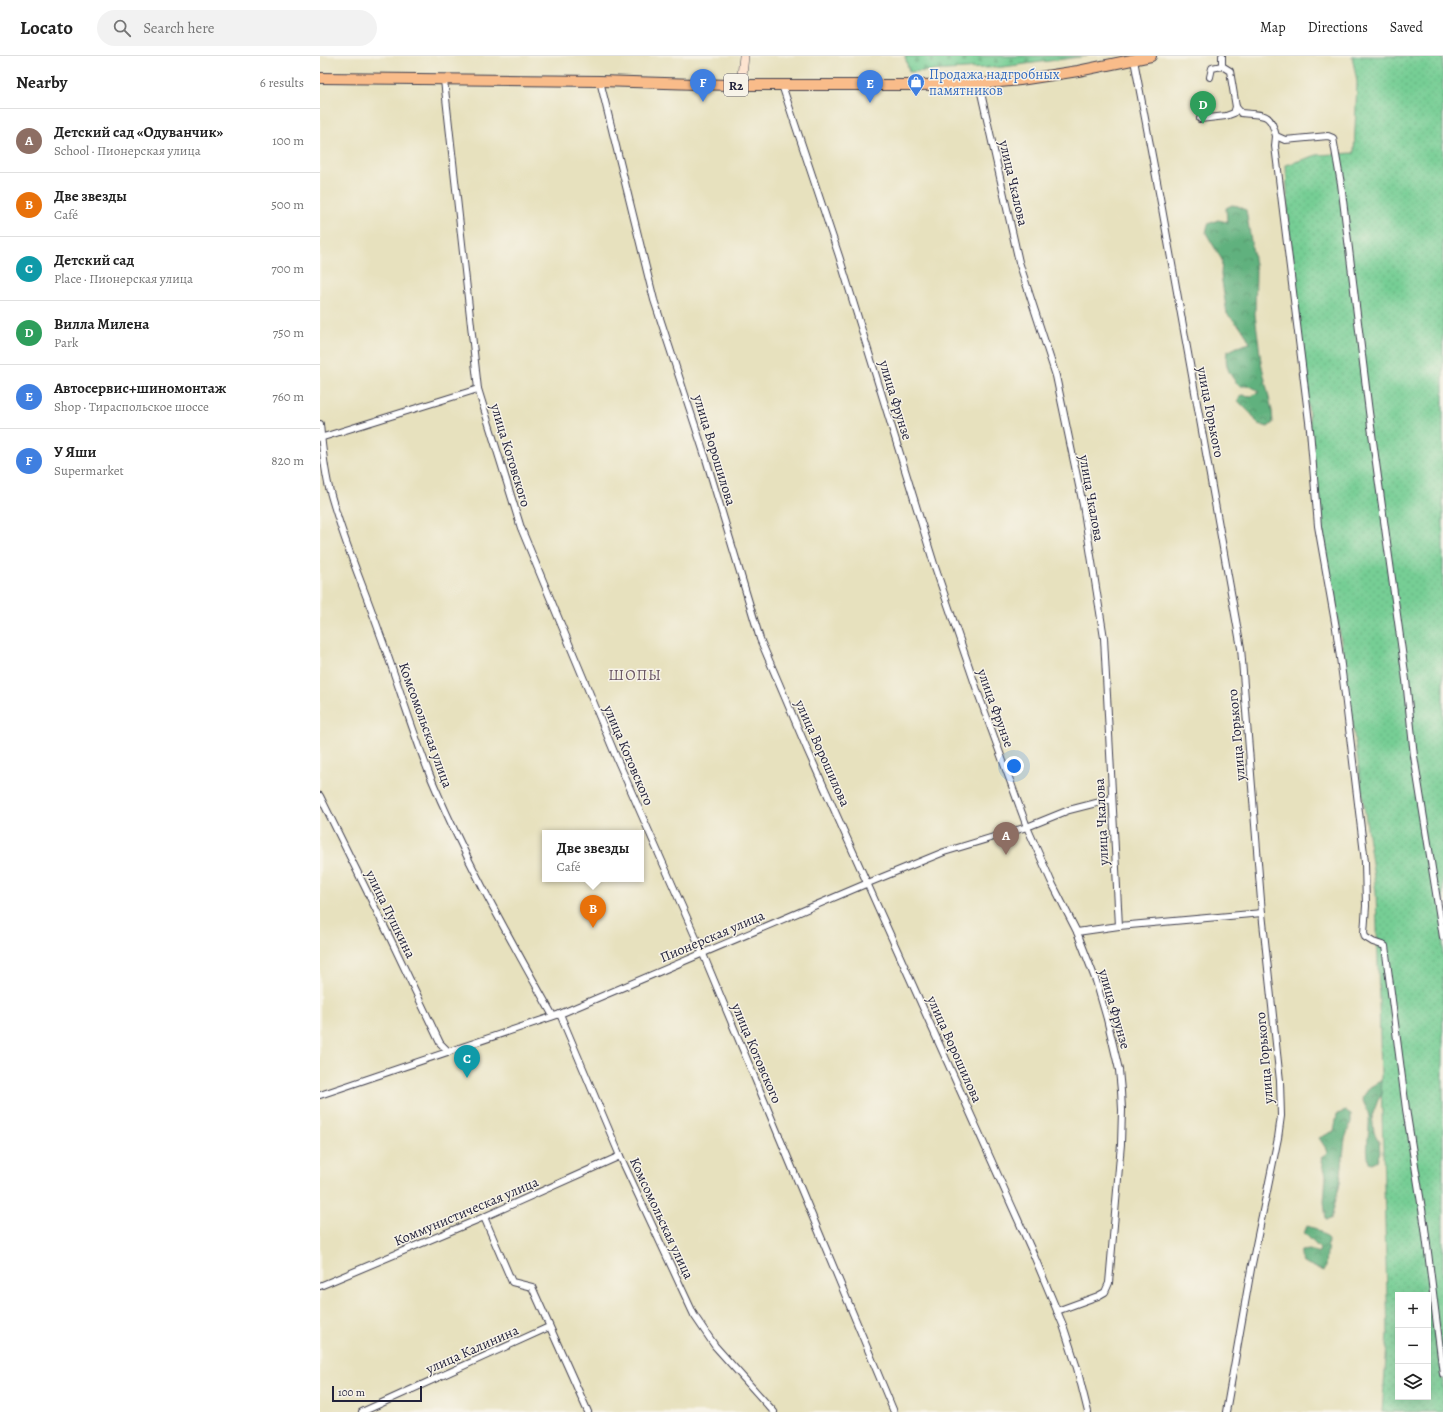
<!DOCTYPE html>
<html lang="en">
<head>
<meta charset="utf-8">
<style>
	body { margin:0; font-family:Alegreya,serif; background:#f2f2f2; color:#222 }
	.controls { position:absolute; right:12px; bottom:12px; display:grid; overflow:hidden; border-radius:0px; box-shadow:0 4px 16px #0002 }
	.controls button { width:36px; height:36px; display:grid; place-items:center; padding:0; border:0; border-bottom:1px solid #e0e0e0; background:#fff; color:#222; font:20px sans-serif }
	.scale { position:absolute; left:12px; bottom:10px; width:90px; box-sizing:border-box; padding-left:4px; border:2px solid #22223b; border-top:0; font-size:11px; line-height:14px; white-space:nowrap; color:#22223b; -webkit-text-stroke:3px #f7f3e8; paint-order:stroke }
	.you { position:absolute; left:694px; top:710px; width:14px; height:14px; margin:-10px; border:3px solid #fff; border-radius:50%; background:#1a73e8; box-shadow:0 0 0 6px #1a73e833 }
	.badge { display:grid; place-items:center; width:26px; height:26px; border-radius:50%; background:#1a73e8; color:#fff; font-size:13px; font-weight:700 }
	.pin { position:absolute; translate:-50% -33px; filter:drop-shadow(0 1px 2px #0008) }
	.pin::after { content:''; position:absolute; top:21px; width:14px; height:12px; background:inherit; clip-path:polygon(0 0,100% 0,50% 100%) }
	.popup { position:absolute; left:222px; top:774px; width:102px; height:52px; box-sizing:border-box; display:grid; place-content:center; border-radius:0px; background:#fff; filter:drop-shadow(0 1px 3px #0005); font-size:13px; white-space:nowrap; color:#767676 }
	.popup b { font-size:15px; color:#222 }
	.popup::after { content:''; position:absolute; left:50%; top:100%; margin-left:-8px; border:8px solid transparent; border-top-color:#fff }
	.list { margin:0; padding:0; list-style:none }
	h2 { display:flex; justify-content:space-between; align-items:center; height:52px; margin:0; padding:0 16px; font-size:17px }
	h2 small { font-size:13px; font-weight:400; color:#767676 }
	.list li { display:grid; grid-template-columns:26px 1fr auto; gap:12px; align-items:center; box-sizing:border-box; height:64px; padding:0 16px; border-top:1px solid #e0e0e0 }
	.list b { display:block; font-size:15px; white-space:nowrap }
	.list p { margin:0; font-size:13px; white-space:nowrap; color:#767676 }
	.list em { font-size:13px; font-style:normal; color:#767676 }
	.icon { flex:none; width:22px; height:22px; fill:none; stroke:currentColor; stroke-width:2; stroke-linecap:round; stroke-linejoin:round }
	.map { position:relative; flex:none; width:1123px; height:1356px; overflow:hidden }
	header { display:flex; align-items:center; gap:24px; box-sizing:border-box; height:56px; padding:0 20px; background:#fff; border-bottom:1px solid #e0e0e0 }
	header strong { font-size:19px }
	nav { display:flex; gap:22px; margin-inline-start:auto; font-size:14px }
	.search { width:280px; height:36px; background:#f2f2f2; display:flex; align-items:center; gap:10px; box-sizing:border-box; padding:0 14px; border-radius:22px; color:#767676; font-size:15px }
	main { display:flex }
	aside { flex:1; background:#fff }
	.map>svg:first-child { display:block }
	.forest { fill:url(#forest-crowns); stroke:#416a5c }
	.cemetery { fill:url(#cemetery-stones); stroke:#4c7868 }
	.park { fill:url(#park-dots); stroke:#4c7868; fill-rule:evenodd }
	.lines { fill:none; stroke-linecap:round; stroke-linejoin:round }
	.street-casing { stroke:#403f4f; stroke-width:8 }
	.secondary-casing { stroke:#403f4f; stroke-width:10 }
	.primary-casing { stroke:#403f4f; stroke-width:12 }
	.street { stroke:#fff; stroke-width:6 }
	.secondary { stroke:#fde4d0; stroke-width:9 }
	.primary { stroke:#f9bc8a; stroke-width:10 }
	.labels { text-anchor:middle; stroke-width:3; stroke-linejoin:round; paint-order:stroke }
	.shield { fill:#f7f3e8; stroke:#62616f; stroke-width:1 }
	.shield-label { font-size:13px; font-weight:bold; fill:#22223b }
	.shop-label { font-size:14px; fill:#366cbe; stroke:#f7f3e8; text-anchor:start }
	.street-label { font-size:14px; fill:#22223b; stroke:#f7f3e8 }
	.neighbourhood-label { font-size:15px; letter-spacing:1px; fill:#695563; stroke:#f7f3e8 }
</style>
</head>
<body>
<header>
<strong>Locato</strong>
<div class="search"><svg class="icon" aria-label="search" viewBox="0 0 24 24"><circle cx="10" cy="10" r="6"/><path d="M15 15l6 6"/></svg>Search here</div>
<nav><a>Map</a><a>Directions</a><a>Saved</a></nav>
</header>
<main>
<aside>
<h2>Nearby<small>6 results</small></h2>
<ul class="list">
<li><span class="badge" style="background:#8d6e63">A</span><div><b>Детский сад «Одуванчик»</b><p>School · Пионерская улица</p></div><em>100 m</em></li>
<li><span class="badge" style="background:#e8710a">B</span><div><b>Две звезды</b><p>Café</p></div><em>500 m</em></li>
<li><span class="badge" style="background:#0f9aa8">C</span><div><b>Детский сад</b><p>Place · Пионерская улица</p></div><em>700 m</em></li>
<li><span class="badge" style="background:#2e9e5b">D</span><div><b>Вилла Милена</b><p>Park</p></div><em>750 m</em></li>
<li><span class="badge" style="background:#3f7fe0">E</span><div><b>Автосервис+шиномонтаж</b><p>Shop · Тираспольское шоссе</p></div><em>760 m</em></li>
<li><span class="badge" style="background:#3f7fe0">F</span><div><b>У Яши</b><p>Supermarket</p></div><em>820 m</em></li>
</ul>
</aside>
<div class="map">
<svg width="1123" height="1356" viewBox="0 0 1123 1356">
	<defs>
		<pattern id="forest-crowns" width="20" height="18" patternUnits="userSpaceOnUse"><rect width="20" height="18" fill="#60b17e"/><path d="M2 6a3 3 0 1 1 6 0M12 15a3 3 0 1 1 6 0" fill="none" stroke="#4f9068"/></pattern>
		<pattern id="cemetery-stones" width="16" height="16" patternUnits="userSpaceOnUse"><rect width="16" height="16" fill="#76ce94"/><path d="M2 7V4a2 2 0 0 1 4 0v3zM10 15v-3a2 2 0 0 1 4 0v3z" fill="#66b180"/></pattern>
		<pattern id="park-dots" width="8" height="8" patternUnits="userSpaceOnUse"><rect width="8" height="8" fill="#76ce94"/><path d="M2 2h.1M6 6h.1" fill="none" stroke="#66b180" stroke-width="1.8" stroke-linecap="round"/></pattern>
	</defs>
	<rect width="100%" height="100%" fill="#f7f3e8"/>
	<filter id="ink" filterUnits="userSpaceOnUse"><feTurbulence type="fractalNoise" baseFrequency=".025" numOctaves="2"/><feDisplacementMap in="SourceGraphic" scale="8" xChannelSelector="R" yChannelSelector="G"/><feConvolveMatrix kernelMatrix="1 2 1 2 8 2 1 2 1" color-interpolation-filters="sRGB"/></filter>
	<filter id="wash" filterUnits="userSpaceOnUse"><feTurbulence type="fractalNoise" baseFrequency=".012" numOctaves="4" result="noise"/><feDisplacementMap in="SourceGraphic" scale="16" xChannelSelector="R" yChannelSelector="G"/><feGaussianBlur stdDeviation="0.9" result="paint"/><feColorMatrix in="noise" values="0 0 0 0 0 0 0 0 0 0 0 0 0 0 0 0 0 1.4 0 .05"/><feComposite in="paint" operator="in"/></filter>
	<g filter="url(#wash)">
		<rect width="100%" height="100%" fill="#e7e1be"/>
		<g class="forest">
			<path d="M912 149 918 150 926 154 936 215 935 258 941 306 952 355 953 367 948 371 938 368 932 359 918 345 921 339 932 340 939 335 930 330H919C910 319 904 311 907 296L917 291 930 287 924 275 907 258 901 219 902 204 886 177 888 168 898 164 907 166 906 152Z"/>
			<path d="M1064 1023 1061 1040 1058 1044 1052 1060 1054 1076 1059 1086 1060 1096 1057 1104 1051 1107 1049 1106C1045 1090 1050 1076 1049 1061 1048 1054 1044 1049 1042 1042L1050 1031Z"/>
			<path d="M1026 1055 1031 1058V1066L1025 1083 1020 1127 1011 1163 1006 1164 1004 1145 1006 1119 1001 1101 1007 1097 1005 1091 999 1082 1014 1075 1017 1058Z"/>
			<path d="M987 1170 997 1173 1008 1183 1006 1211 1003 1215 983 1206 980 1201 981 1195 990 1194 998 1198 1000 1193 984 1177Z"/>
		</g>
		<path class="cemetery" d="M585 0H767L683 11 589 16Z"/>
		<path class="park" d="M1032 0H1123V1356H1062L1068 1277 1056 836 1021 585 1000 463 968 162 966 109 997 99 1034 97 1037 26ZM1078 1239H1108V1341H1078Z"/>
	</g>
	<g filter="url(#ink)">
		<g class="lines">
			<defs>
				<g id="street">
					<path d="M902 0V10"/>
					<path d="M814 4 841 147 921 592 942 857 960 1025 961 1060 958 1082 931 1213 906 1356"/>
					<path d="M890 21 892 12 902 10 910 15 916 51 921 57C944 60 950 55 956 80L965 84 1008 80 1013 82 1021 128 1049 356 1086 624 1094 700 1123 881"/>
					<path d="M124 24 158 333 201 472 297 703 383 898 574 1356"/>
					<path d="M280 25 334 244 386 403 440 583 487 693 712 1195 743 1269 757 1312 768 1356"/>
					<path d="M659 28 699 206 736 320 763 449 784 582 799 870"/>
					<path d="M462 29 519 200 614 508 658 637 707 771 731 825 757 876 776 925 787 963 799 1014 801 1035 802 1054 801 1088 789 1227 785 1236 778 1240 737 1255"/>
					<path d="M880 63 906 60 914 57 916 51"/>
					<path d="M956 80 955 90 990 374 998 470 1016 572 1025 639 1045 806 1046 850 1044 877 1045 881 1053 886 1065 890 1086 1053 1105 1172 1123 1318"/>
					<path d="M0 368C2 390 4 411 9 432 22 482 43 529 60 578 77 624 91 671 109 717 144 802 189 881 233 960"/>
					<path d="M0 382 158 333"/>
					<path d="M0 740 71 884 120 987 129 996"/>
					<path d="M757 876 799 870 942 857"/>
					<path d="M240 958 300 1100 374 1259 395 1290 454 1356"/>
					<path d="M0 1039 240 958 548 827 624 796 707 771 749 754 792 743"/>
					<path d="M164 1161 192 1226 212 1231 268 1356"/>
					<path d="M0 1230 164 1161 300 1100"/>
					<path d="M42 1356 229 1271"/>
				</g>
				<path id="secondary" d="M421 29 424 0"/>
				<path id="primary" d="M0 22 280 25 409 29H596L659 28 700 24 758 15 831 0"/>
			</defs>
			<use href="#street" class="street-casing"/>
			<use href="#secondary" class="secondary-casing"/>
			<use href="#primary" class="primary-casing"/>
			<use href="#street" class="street"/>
			<use href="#secondary" class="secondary"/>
			<use href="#primary" class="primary"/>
		</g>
	</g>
	<defs>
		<symbol id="shop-pin" viewBox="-11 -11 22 30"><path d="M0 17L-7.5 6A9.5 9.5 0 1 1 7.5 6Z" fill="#3f7fe0" stroke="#f7f3e8"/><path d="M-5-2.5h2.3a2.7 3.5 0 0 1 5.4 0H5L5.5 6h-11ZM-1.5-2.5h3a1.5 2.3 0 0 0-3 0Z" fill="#fff"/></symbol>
	</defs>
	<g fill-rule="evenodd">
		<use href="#shop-pin" x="586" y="16" width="20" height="27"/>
	</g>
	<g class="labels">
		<rect class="shield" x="404" y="18" width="24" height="22" rx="3"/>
		<g class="shield-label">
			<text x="416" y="34">R2</text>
		</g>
		<g class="shop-label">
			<text x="609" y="23">Продажа надгробных<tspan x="609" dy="16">памятников</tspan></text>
		</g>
		<g class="street-label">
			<text transform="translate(694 127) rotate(77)" y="5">улица Чкалова</text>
			<text transform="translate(576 344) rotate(73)" y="5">улица Фрунзе</text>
			<text transform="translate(891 356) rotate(79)" y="5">улица Горького</text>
			<text transform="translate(395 394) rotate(73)" y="5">улица Ворошилова</text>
			<text transform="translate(191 399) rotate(73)" y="5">улица Котовского</text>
			<text transform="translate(772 442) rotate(80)" y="5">улица Чкалова</text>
			<text transform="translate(676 652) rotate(70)" y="5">улица Фрунзе</text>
			<text transform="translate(106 669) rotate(70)" y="5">Комсомольская улица</text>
			<text transform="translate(916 679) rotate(-95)" y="5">улица Горького</text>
			<text transform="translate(503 697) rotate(66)" y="5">улица Ворошилова</text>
			<text transform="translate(309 699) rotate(67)" y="5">улица Котовского</text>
			<text transform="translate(781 766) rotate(-93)" y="5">улица Чкалова</text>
			<text transform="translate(71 858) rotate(64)" y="5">улица Пушкина</text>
			<text transform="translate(392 880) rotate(-23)" y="5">Пионерская улица</text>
			<text transform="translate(795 953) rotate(74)" y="5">улица Фрунзе</text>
			<text transform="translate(635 993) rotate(66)" y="5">улица Ворошилова</text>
			<text transform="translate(437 997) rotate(67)" y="5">улица Котовского</text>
			<text transform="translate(944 1002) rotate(-95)" y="5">улица Горького</text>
			<text transform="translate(146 1155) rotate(-23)" y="5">Коммунистическая улица</text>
			<text transform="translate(342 1162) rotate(65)" y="5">Комсомольская улица</text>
			<text transform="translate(152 1293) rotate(-24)" y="5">улица Калинина</text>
		</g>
		<g class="neighbourhood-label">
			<text x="315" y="624">ШОПЫ</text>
		</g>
	</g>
</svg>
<div class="controls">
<button>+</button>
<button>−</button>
<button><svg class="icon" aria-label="layers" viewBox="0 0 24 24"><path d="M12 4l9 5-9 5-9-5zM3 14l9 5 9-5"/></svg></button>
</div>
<div class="scale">100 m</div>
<div class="you"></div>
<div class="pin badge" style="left:686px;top:799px;background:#8d6e63">A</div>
<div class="pin badge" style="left:273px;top:872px;background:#e8710a">B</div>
<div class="popup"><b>Две звезды</b>Café</div>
<div class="pin badge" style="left:147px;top:1022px;background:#0f9aa8">C</div>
<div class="pin badge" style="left:883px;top:68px;background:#2e9e5b">D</div>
<div class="pin badge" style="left:550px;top:47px;background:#3f7fe0">E</div>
<div class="pin badge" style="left:383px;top:46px;background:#3f7fe0">F</div>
</div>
</main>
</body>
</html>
